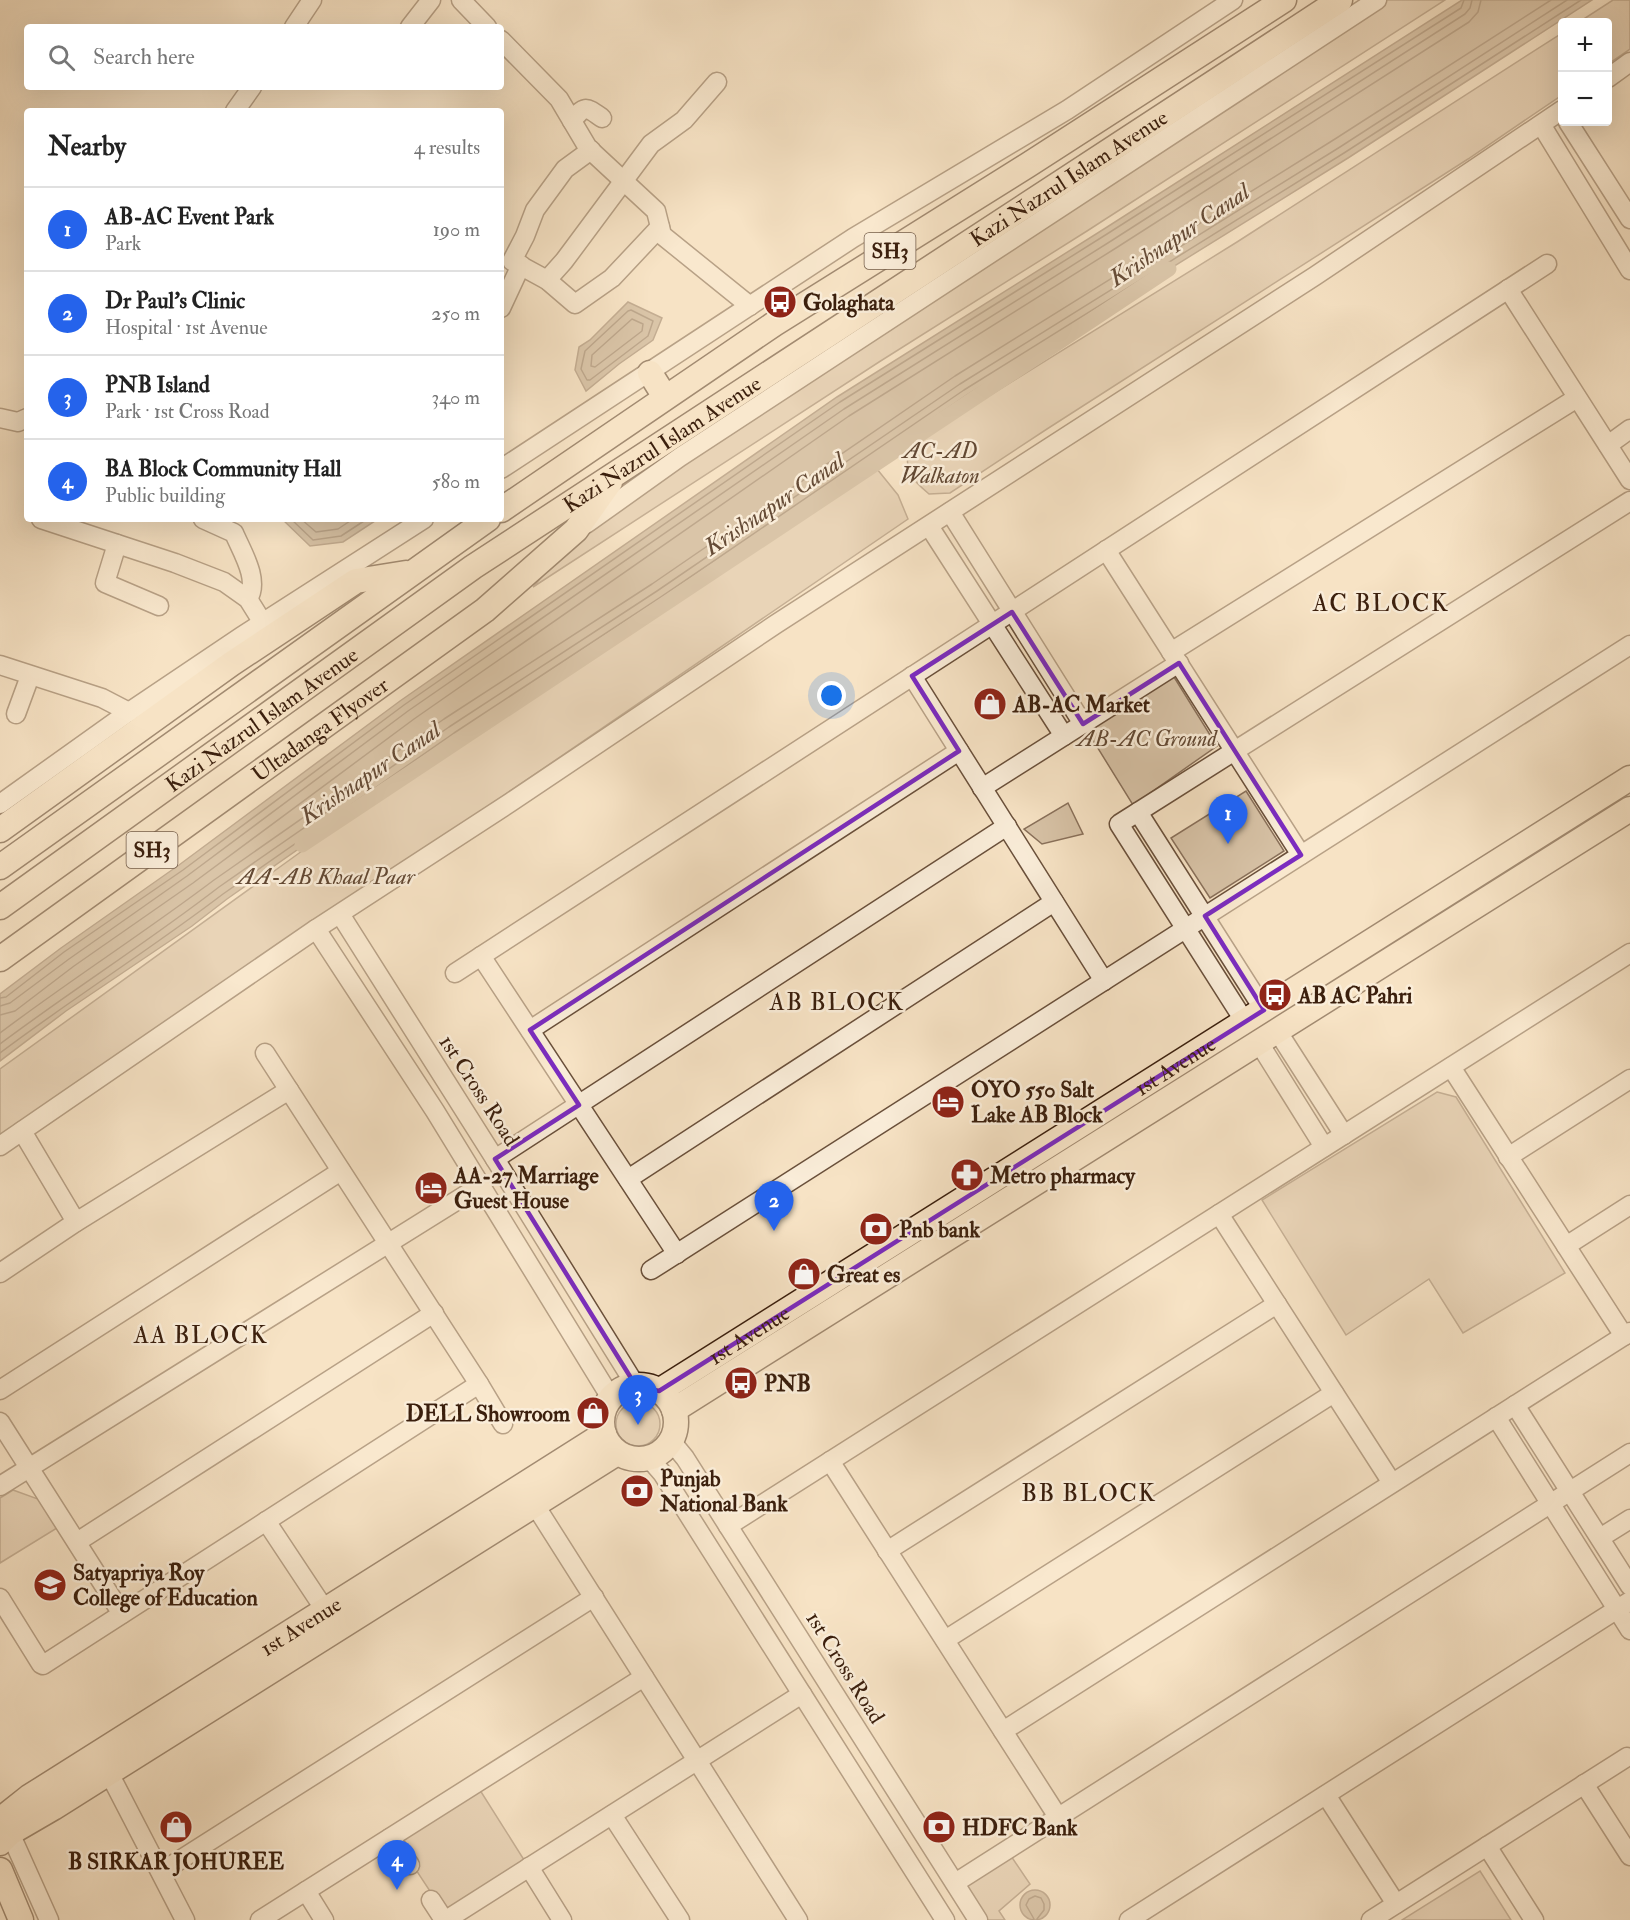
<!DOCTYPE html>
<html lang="en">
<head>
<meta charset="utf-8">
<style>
	body { margin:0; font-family:"IM FELL Double Pica",serif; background:#f2f2f2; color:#222 }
	.controls { position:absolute; right:18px; top:18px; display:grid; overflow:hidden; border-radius:6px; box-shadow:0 6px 24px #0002 }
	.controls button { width:54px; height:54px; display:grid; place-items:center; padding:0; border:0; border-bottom:2px solid #e0e0e0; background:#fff; color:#222; font:30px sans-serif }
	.you { position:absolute; left:832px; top:696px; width:21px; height:21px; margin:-15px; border:4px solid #fff; border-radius:50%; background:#1a73e8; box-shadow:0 0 0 9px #1a73e833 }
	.badge { display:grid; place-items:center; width:39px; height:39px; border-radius:50%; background:#2563eb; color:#fff; font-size:20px; font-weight:700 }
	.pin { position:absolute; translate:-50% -50px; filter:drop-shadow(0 2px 3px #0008) }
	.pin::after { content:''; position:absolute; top:32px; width:21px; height:18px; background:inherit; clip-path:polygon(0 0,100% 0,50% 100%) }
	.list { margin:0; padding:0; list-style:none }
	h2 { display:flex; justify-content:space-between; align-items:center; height:78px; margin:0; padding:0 24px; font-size:26px }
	h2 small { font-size:20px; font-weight:400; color:#767676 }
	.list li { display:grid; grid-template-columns:39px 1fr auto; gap:18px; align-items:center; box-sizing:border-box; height:84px; padding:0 24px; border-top:2px solid #e0e0e0 }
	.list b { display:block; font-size:22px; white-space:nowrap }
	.list p { margin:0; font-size:20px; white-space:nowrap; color:#767676 }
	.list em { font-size:20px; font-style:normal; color:#767676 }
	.icon { flex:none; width:33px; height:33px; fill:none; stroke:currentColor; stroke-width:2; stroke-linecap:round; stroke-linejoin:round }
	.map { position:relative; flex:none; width:1630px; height:1920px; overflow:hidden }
	.search { position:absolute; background:#fff; box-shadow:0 6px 24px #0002; left:24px; top:24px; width:480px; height:66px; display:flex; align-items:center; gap:15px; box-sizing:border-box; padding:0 21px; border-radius:6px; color:#767676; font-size:22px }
	.panel { position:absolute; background:#fff; box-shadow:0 6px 24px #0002; left:24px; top:108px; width:480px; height:414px; border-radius:6px }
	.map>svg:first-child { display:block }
	.green { fill:#d7c2a6; stroke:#89705a; stroke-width:1.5 }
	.water { fill:#b7a086; stroke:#856c56; stroke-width:1.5 }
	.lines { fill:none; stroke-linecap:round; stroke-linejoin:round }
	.shore { stroke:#79604a; stroke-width:1.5 }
	.canal { stroke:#b7a086; stroke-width:15 }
	.minor-casing { stroke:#6a503b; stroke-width:21 }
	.major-casing { stroke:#3b1f0d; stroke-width:27 }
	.minor { stroke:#faedd9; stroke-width:18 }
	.major { stroke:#f7e3c5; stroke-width:24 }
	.marked { fill:none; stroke:#7b2cbf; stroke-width:4.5; stroke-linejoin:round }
	.labels { text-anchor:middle; stroke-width:5; stroke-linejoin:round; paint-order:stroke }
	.shield { fill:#faedd9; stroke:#745d4a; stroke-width:1.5 }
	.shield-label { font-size:21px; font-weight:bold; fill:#3b1f0d }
	.street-label { font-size:22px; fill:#3b1f0d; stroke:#faedd9 }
	.poi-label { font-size:22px; font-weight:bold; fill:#3b1f0d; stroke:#faedd9; text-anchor:start }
	.park-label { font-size:22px; font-style:italic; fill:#624833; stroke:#faedd9 }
	.water-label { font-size:24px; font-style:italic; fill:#664c37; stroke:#faedd9 }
	.neighbourhood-label { font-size:24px; letter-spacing:1.5px; fill:#3b1f0d; stroke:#faedd9 }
</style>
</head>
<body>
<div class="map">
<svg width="1630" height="1920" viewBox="0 0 1630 1920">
	<rect width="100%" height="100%" fill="#f7e3c5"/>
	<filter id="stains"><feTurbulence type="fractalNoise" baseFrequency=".00333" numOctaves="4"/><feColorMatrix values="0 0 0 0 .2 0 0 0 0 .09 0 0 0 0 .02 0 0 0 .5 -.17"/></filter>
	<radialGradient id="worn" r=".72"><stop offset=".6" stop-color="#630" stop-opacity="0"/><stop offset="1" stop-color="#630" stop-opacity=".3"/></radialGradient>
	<g class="green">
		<path d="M1370 0H1445L1087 231 879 362 533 587 625 480 688 442Z"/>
		<path d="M1613 0H1630V49L1608 64V22H1579Z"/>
		<path d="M1562 33V95L1468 159 1047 429 950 493 929 494C910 478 903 470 910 445L1237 242Z"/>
		<path d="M867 469H877L898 495 908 519 0 1140V1069L302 851Z"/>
		<path d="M1169 669 1217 746 1133 805 1083 724Z"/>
		<path d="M1246 791 1284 851 1210 898 1171 838Z"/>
		<path d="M1068 803 1083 834 1042 844 1024 829Z"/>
		<path d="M1437 1092 1456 1097 1565 1273 1463 1333 1429 1279 1346 1335 1262 1200Z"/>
		<circle cx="638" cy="1424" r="22"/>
		<path d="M13 1490 38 1499 57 1528 0 1563V1498Z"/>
		<path d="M478 1787 526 1863 445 1914 395 1838Z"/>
		<path d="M1011 1856 1030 1884 999 1911 1005 1920H982L960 1885Z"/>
		<path d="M1480 1871 1511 1920H1402Z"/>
	</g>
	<g class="water">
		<path d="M1462 0H1592L1348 158 967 395 665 602 457 738 227 899 192 926 66 1011 0 1061V994L61 948 179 865 400 701 837 397 1104 229Z"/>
		<path d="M628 302 662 318 653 340 619 364 586 391 575 370 579 347 590 340Z"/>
		<path d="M282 519H378L343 542 310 546Z"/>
		<circle cx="1035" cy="1905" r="15"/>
	</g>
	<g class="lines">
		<g class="shore">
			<path d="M631 310 653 321 648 336 590 380H587L581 369 585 351 628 311Z"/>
			<path d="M632 319 643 324 642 331 595 367 591 366 592 355Z"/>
			<path d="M291 519 313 540 341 536 367 519"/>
			<path d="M301 519 316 532 338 529 353 519"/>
			<path d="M0 998 6 997 64 952 183 870 404 705 840 402 1107 234 1461 8 1464 0"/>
			<path d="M0 1006 10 1003 69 959 187 876 408 711 844 409 1111 241 1465 14 1470 8 1472 0"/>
			<path d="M0 1015 15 1011 74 966 193 883 414 719 849 416 1116 248 1469 22 1478 12 1481 0"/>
			<path d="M0 1033C70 980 144 933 214 880L444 719 652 584 955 376 1335 139 1551 0"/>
			<path d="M0 1044C72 990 148 942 219 887L449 727 657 591 960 384 1340 147 1567 0"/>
			<path d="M0 1053C73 998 151 949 223 894L454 733 661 597 964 390 1344 153 1581 0"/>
			<path d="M1032 1920 1034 1919 1026 1905 1029 1899 1035 1896 1041 1898 1044 1904V1910L1037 1919 1038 1920"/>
		</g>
		<path class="canal" d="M302 845 1169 269"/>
		<defs>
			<g id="minor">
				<path d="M461 0 487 27"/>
				<path d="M294 27 312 0"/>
				<path d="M410 27 431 0"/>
				<path d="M501 40 559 99 588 148 656 211 662 235 750 306"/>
				<path d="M1608 78 1630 62"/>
				<path d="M235 111 252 87"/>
				<path d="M572 121C585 105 585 106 602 118"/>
				<path d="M1568 122 1630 219"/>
				<path d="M1542 126 1630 270"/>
				<path d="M591 150 565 169 535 210 525 236 512 261 547 280 575 304 612 278 660 227"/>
				<path d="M547 280 564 261 651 144 684 120 717 82"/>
				<path d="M1508 289 1630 480"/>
				<path d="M501 308 521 265"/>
				<path d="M0 418 18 422 27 418"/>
				<path d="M1608 445 1630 429"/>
				<path d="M501 469 853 238 1067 110 1233 0"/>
				<path d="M950 512 1083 724"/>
				<path d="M41 519 175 563 224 582 248 599 263 623"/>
				<path d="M203 519 234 533C242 552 260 580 248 599"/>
				<path d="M586 524 680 457 1377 0"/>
				<path d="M929 526 1064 736"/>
				<path d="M117 544 105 583 159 606"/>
				<path d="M1106 550 1301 855"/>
				<path d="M1171 652 1577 398"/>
				<path d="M0 665 102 698 129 712"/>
				<path d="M912 676 1104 981"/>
				<path d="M16 714 30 676"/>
				<path d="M982 788 1179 663"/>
				<path d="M0 804 126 714 242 636 424 519"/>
				<path d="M1138 812 1264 1010"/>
				<path d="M340 914 495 1159 636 1386"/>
				<path d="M316 929 435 1111 611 1398"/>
				<path d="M481 956 677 1254"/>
				<path d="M455 973 1547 264"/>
				<path d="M1245 1022 1119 824 1630 501"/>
				<path d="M530 1030 959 751"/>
				<path d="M1278 1032 1344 1135"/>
				<path d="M1259 1043 1324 1147"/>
				<path d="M265 1053 479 1384 503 1424"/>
				<path d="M1451 1067 1624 1336"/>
				<path d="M22 1131 76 1222"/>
				<path d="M0 1146 316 929 511 802 776 624 1315 276 1562 110"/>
				<path d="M1508 1157 1630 1079"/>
				<path d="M495 1159 1007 826"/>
				<path d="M628 1179 1054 902"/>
				<path d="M1219 1214 1392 1483"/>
				<path d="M1566 1246 1630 1205"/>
				<path d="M651 1270 1630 645"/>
				<path d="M0 1273 76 1222 289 1090"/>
				<path d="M0 1390 341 1171"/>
				<path d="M1515 1405 1630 1586"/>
				<path d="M1496 1417 1630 1630"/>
				<path d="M0 1422 122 1614"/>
				<path d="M671 1441 685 1458 978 1920"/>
				<path d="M649 1458 662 1473 945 1920"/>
				<path d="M830 1461 1058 1817"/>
				<path d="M0 1486 480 1186"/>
				<path d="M535 1505 798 1920"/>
				<path d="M266 1521 325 1610"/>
				<path d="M728 1526 1630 953"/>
				<path d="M1600 1538 1630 1519"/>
				<path d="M77 1542 434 1313"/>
				<path d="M887 1551 1277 1304"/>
				<path d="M0 1598 41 1664 43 1665 479 1384"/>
				<path d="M945 1640 1334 1393"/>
				<path d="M1003 1731 1630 1332"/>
				<path d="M109 1773 185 1920"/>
				<path d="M1584 1784 1630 1856"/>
				<path d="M1326 1795 1396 1904"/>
				<path d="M612 1815 680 1920"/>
				<path d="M10 1833 49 1920"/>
				<path d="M390 1838 410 1865"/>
				<path d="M1487 1846 1534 1920"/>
				<path d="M529 1867 562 1920"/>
				<path d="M161 1872 594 1597"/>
				<path d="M955 1883 1630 1453"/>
				<path d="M306 1891 324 1920"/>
				<path d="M431 1900 444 1920"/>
				<path d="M260 1920 644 1677"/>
				<path d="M446 1920 802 1694"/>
				<path d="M1129 1920 1630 1601"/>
				<path d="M1371 1920 1627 1757"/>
			</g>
			<g id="major">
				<path d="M650 373 665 397"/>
				<path d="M501 510 774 324 1028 165 1284 0"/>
				<path d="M0 830 231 664 356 581 406 573"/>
				<path d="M0 867 488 519"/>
				<path id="s1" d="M0 907 473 567 1340 0"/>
				<path id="s2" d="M0 959 485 610 576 530 610 482"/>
				<circle cx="639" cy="1422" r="37"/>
				<path id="s3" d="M659 1391 1630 778"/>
				<path d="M674 1410 1630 809"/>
				<path id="s4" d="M0 1820 29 1797 604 1434"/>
				<path d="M0 1843 10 1833 53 1808 617 1453"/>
				<path d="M0 1870 21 1920"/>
			</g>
		</defs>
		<use href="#minor" class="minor-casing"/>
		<use href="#major" class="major-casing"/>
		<use href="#minor" class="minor"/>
		<use href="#major" class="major"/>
	</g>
	<path d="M0 0H1630V1920H0ZM1012 612 1083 724 1179 663 1301 855 1205 916 1264 1010 659 1391 636 1386 495 1159 579 1105 530 1030 959 751 912 676Z" fill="#f7e3c5" fill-opacity=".55" fill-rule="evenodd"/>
	<path class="marked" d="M1012 612 1083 724 1179 663 1301 855 1205 916 1264 1010 659 1391 636 1386 495 1159 579 1105 530 1030 959 751 912 676Z"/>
	<defs>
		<symbol id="bus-disc" viewBox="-11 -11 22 22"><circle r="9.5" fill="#8f2418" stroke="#faedd9"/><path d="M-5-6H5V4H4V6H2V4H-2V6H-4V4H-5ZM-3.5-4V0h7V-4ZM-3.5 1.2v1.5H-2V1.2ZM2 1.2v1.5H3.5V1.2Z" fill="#fff"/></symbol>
		<symbol id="shop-disc" viewBox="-11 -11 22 22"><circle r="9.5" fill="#8f2418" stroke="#faedd9"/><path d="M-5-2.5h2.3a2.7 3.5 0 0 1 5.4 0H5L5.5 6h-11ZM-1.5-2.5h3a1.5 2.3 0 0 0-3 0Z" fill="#fff"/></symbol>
		<symbol id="hotel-disc" viewBox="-11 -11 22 22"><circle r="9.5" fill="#8f2418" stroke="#faedd9"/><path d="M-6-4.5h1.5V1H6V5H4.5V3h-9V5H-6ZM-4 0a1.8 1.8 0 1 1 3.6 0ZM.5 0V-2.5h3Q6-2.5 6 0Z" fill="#fff"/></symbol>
		<symbol id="pharmacy-disc" viewBox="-11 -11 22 22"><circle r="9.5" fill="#8f2418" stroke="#faedd9"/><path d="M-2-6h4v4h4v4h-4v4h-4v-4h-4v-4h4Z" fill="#fff"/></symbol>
		<symbol id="bank-disc" viewBox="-11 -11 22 22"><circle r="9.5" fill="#8f2418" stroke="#faedd9"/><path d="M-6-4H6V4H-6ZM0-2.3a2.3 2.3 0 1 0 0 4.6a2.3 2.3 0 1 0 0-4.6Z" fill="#fff"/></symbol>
		<symbol id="university-disc" viewBox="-11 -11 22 22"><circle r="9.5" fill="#8f2418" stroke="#faedd9"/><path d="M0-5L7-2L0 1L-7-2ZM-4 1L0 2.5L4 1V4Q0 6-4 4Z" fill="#fff"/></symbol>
	</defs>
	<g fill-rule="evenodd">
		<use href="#bus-disc" x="761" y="283" width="38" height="38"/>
		<use href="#shop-disc" x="971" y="685" width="38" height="38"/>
		<use href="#bus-disc" x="1256" y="976" width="38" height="38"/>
		<use href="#hotel-disc" x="929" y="1083" width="38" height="38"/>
		<use href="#pharmacy-disc" x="948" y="1156" width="38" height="38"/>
		<use href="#hotel-disc" x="412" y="1169" width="38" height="38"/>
		<use href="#bank-disc" x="857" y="1210" width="38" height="38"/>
		<use href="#shop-disc" x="785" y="1255" width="38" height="38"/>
		<use href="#bus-disc" x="722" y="1364" width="38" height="38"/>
		<use href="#shop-disc" x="574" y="1394" width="38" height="38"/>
		<use href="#bank-disc" x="618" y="1472" width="38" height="38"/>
		<use href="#university-disc" x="31" y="1566" width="38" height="38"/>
		<use href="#shop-disc" x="157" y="1808" width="38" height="38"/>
		<use href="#bank-disc" x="920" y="1808" width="38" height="38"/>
	</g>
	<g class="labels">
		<g class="shield">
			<rect x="864.5" y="233" width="51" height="36" rx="4.5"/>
			<rect x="126.5" y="832" width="51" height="36" rx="4.5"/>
		</g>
		<g class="shield-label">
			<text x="890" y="258">SH3</text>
			<text x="152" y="857">SH3</text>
		</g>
		<g class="street-label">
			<text dy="8" stroke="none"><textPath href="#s1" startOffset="1294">Kazi Nazrul Islam Avenue</textPath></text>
			<text dy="8" stroke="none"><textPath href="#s1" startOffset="808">Kazi Nazrul Islam Avenue</textPath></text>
			<text dy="8" stroke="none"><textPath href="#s1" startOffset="322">Kazi Nazrul Islam Avenue</textPath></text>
			<text dy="8" stroke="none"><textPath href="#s2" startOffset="394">Ultadanga Flyover</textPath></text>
			<text dy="8" stroke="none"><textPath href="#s3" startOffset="610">1st Avenue</textPath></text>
			<text transform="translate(480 1090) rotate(57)" y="8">1st Cross Road</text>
			<text dy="8" stroke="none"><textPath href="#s3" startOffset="106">1st Avenue</textPath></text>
			<text dy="8" stroke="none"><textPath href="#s4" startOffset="358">1st Avenue</textPath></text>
			<text transform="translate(846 1667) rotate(58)" y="8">1st Cross Road</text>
		</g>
		<g class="poi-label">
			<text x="803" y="310">Golaghata</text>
			<text x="1013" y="712">AB-AC Market</text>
			<text x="1298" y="1003">AB AC Pahri</text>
			<text x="971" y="1097">OYO 550 Salt<tspan x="971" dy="25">Lake AB Block</tspan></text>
			<text x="454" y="1183">AA-27 Marriage<tspan x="454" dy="25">Guest House</tspan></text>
			<text x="990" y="1183">Metro pharmacy</text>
			<text x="899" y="1237">Pnb bank</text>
			<text x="827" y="1282">Great es</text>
			<text x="764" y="1391">PNB</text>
			<text x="570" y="1421" text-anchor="end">DELL Showroom</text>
			<text x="660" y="1486">Punjab<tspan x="660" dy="25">National Bank</tspan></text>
			<text x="73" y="1580">Satyapriya Roy<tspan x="73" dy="25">College of Education</tspan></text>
			<text x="962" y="1835">HDFC Bank</text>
			<text x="176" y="1869" text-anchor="middle">B SIRKAR JOHUREE</text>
		</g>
		<g class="park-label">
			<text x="940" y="458">AC-AD<tspan x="940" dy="25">Walkaton</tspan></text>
			<text x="1147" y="746">AB-AC Ground</text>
			<text x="326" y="884">AA-AB Khaal Paar</text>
		</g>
		<g class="water-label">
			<text transform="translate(1179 235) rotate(-34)" y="8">Krishnapur Canal</text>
			<text transform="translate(774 504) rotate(-34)" y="8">Krishnapur Canal</text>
			<text transform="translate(370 773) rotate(-34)" y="8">Krishnapur Canal</text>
		</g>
		<g class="neighbourhood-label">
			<text x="1381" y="611">AC BLOCK</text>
			<text x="837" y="1010">AB BLOCK</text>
			<text x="201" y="1343">AA BLOCK</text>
			<text x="1089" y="1501">BB BLOCK</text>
		</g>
	</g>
	<rect width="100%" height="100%" filter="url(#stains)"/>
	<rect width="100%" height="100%" fill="url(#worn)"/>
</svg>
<div class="controls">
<button>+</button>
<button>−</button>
</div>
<div class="you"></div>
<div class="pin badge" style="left:1228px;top:844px">1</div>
<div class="pin badge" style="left:774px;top:1231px">2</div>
<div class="pin badge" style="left:638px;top:1425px">3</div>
<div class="pin badge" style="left:397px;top:1890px">4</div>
<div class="search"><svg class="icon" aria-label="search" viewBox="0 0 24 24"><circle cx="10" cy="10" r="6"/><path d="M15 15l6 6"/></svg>Search here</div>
<section class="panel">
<h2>Nearby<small>4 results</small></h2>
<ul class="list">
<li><span class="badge">1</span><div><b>AB-AC Event Park</b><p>Park</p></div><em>190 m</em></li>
<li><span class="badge">2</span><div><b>Dr Paul's Clinic</b><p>Hospital · 1st Avenue</p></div><em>250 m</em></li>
<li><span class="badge">3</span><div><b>PNB Island</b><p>Park · 1st Cross Road</p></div><em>340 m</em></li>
<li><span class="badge">4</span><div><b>BA Block Community Hall</b><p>Public building</p></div><em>580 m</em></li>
</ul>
</section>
</div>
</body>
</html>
